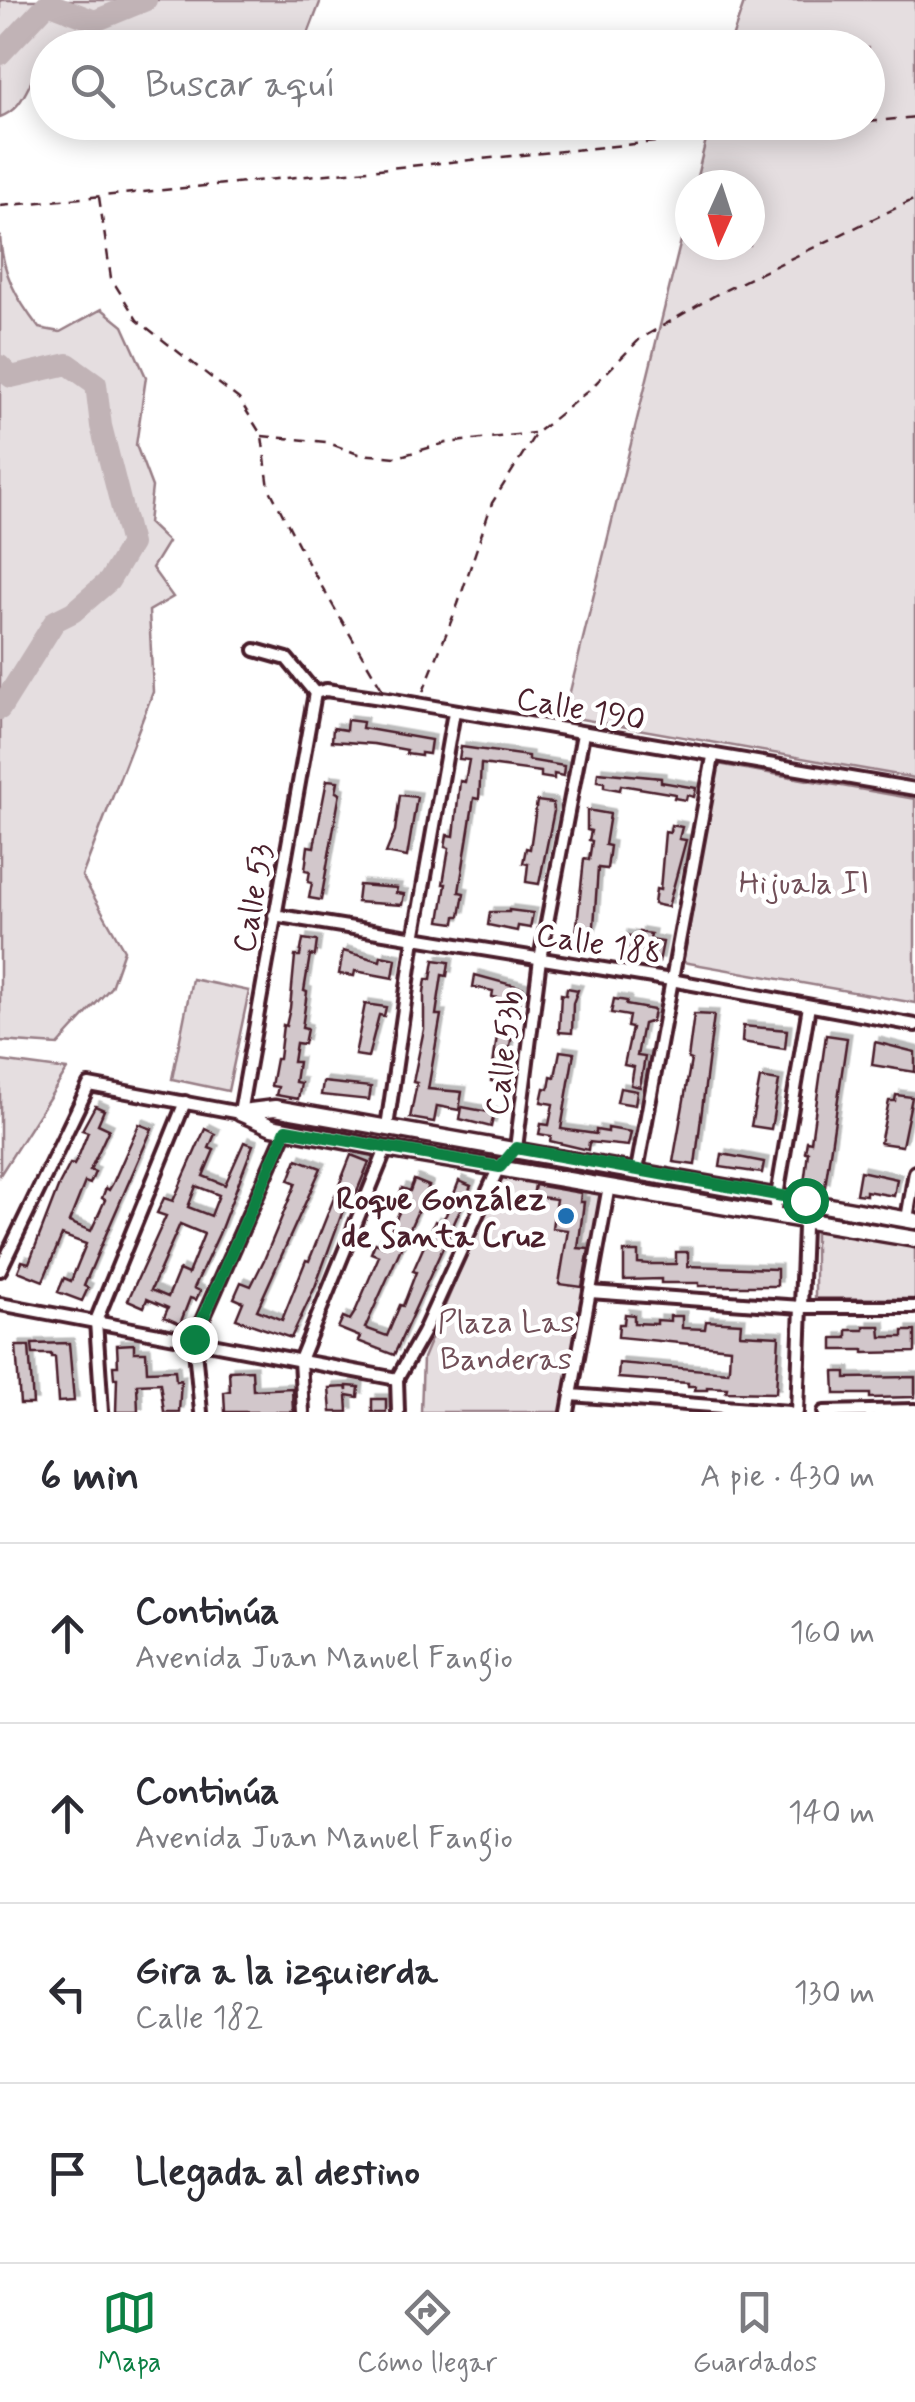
<!DOCTYPE html>
<html lang="es">
<head>
<meta charset="utf-8">
<style>
	body { margin:0; font-family:Mynerve,sans-serif; background:#f7f7f7; color:#2b2b33 }
	.compass { position:absolute; left:675px; top:170px; width:90px; height:90px; border-radius:50%; background:#fff; box-shadow:0 5px 25px #0003; rotate:183deg }
	.stop { position:absolute; width:30px; height:30px; margin:-22px; border:8px solid #0b8043; border-radius:50%; background:#fff }
	.stop.end { background:#0b8043; border-color:#fff; box-shadow:0 2px 10px #0008 }
	.list { margin:0; padding:0; list-style:none }
	h2 { display:flex; justify-content:space-between; align-items:center; height:130px; margin:0; padding:0 40px; font-size:42px }
	h2 small { font-size:32px; font-weight:400; color:#7c7c81 }
	.list li { display:grid; grid-template-columns:65px 1fr auto; gap:30px; align-items:center; box-sizing:border-box; height:180px; padding:0 40px; border-top:2px solid #e1e1e2 }
	.list b { display:block; font-size:38px; white-space:nowrap }
	.list p { margin:0; font-size:32px; white-space:nowrap; color:#7c7c81 }
	.list em { font-size:32px; font-style:normal; color:#7c7c81 }
	.icon { flex:none; width:55px; height:55px; fill:none; stroke:currentColor; stroke-width:2; stroke-linecap:round; stroke-linejoin:round }
	.map { position:relative; flex:none; width:915px; height:1412px; overflow:hidden }
	.search { position:absolute; background:#fff; box-shadow:0 5px 25px #0003; left:30px; right:30px; top:30px; height:110px; display:flex; align-items:center; gap:25px; box-sizing:border-box; padding:0 35px; border-radius:55px; color:#7c7c81; font-size:38px }
	.sheet { height:850px; background:#fff }
	nav { display:flex; justify-content:space-around; align-items:center; box-sizing:border-box; height:140px; border-top:2px solid #e1e1e2; background:#fff; font-size:28px; color:#7c7c81 }
	nav a { display:grid; justify-items:center; gap:5px }
	nav .on { color:#0b8043 }
	.map>svg:first-child { display:block }
	.green { fill:#e5dee0; stroke:#987e86; stroke-width:2.5 }
	.lines { fill:none; stroke-linecap:round; stroke-linejoin:round }
	.river { stroke:#c1b3b6; stroke-width:22 }
	.building { fill:#d2c7cb; stroke:#4a1f2b; stroke-width:2.5; fill-rule:evenodd; filter:url(#shadow) }
	.street-casing { stroke:#4a1f2b; stroke-width:18 }
	.secondary-casing { stroke:#4a1f2b; stroke-width:21 }
	.path { stroke:#4a1f2b; stroke-width:2.5; stroke-dasharray:10 8; stroke-linecap:butt }
	.street { stroke:#fff; stroke-width:10 }
	.secondary { stroke:#fff; stroke-width:14 }
	.route { stroke:#0b8043; stroke-width:12 }
	.poi-dot { fill:#1f6fb2; stroke:#fff; stroke-width:4 }
	.labels { text-anchor:middle; stroke-width:9; stroke-linejoin:round; paint-order:stroke }
	.street-label { font-size:32px; fill:#4a1f2b; stroke:#fff }
	.park-label { font-size:32px; fill:#714f58; stroke:#fff }
	.poi-label { font-size:32px; font-weight:bold; fill:#4a1f2b; stroke:#fff; text-anchor:end }
</style>
</head>
<body>
<div class="map">
<svg width="915" height="1412" viewBox="0 0 915 1412">
	<defs>
		<filter id="shadow"><feDropShadow dx="4.5" dy="-4.5" stdDeviation="0" flood-color="#0004"/></filter>
	</defs>
	<rect width="100%" height="100%" fill="#fff"/>
	<filter id="ink" filterUnits="userSpaceOnUse"><feTurbulence type="fractalNoise" baseFrequency=".01" numOctaves="2"/><feDisplacementMap in="SourceGraphic" scale="20" xChannelSelector="R" yChannelSelector="G"/><feConvolveMatrix kernelMatrix="1 2 1 2 8 2 1 2 1" color-interpolation-filters="sRGB"/></filter>
	<g filter="url(#ink)">
		<g class="green">
			<path d="M0 0H321L303 47 48 48 47 60C26 78 29 106 0 117Z"/>
			<path d="M745 0H915V778L564 716 690 204V245H750V185H695L710 123 868 122V48L729 47Z"/>
			<path d="M0 235C2 273 16 298 39 328L60 332 102 309 123 326 146 377 136 445 152 487 148 523 168 542 152 568 173 597 149 611 153 692 82 876 124 950 111 987 58 1045 0 1041Z"/>
			<path d="M718 764 915 799V1003L683 962Z"/>
			<path d="M192 979 249 991 228 1091 172 1079Z"/>
			<path d="M0 1061 67 1070 0 1175Z"/>
			<path d="M502 1170 606 1187 564 1412H421L423 1358Z"/>
			<path d="M815 1229 915 1244V1299L815 1298Z"/>
		</g>
		<g class="lines">
			<g class="river">
				<path d="M0 54 48 3 95 21 146 0"/>
				<path d="M0 366 11 377 68 364 96 384 101 426 131 544 109 581 73 612 55 621 0 709"/>
			</g>
		</g>
		<g class="building">
			<path d="M347 720 363 722 362 728 431 740 429 754 421 753V756L406 754 407 750 374 744 332 741 333 728 346 730Z"/>
			<path d="M461 747 528 756V760L564 766 563 776 554 774V779L541 777V772L481 764 479 799 474 798 459 892 464 893 460 916H456L455 923 440 921 446 884H443L449 848 445 847 447 835 454 836 460 781 465 782 469 760 459 759Z"/>
			<path d="M598 772 661 778V782L696 788 694 797 687 795 686 800 674 798 675 794 621 785 620 790 604 787V782L597 781Z"/>
			<path d="M327 780 338 781 336 792 340 793 321 900 309 898 312 883 308 882 310 871 305 870 308 846 314 847Z"/>
			<path d="M400 795 417 797 407 857 386 853 395 831Z"/>
			<path d="M537 801 553 803 554 811 539 884 526 882 528 864 523 863 526 848 530 849Z"/>
			<path d="M587 810 610 814 605 845 610 846 607 869 598 868 594 926 587 945 575 944 584 859 589 860 592 841 589 840 591 831 587 830Z"/>
			<path d="M671 825 682 827 679 839 686 840 668 907 654 904 656 889 660 890 665 832 670 833Z"/>
			<path d="M359 885 397 888 396 893 404 894 402 905 357 902Z"/>
			<path d="M509 910 533 913 530 928 518 926 517 931 488 925 490 912H509Z"/>
			<path d="M639 932 651 934 650 940 663 942 659 962 634 956 636 951 621 949 623 935 638 937Z"/>
			<path d="M303 939 317 941 315 956 310 955 304 991 307 992 302 1028 307 1029 304 1044 296 1043 293 1062H298L295 1082 301 1083 298 1099 276 1095 278 1087 271 1086 276 1059H279L283 1025 286 1026 290 1008 295 956H300Z"/>
			<path d="M343 951 380 961 381 956 396 959 393 978 355 971 354 976 339 974Z"/>
			<path d="M434 960 449 962 447 976 442 975 436 1015H441L428 1089 462 1092 459 1110 437 1106 434 1122 410 1118 417 1083 413 1082 424 1029V992L426 979H431Z"/>
			<path d="M475 975 523 988 520 1001 492 997 493 991 473 987Z"/>
			<path d="M567 988 578 990 573 1003 572 1033 559 1032 561 994 566 995Z"/>
			<path d="M614 999 627 1001 626 1005 654 1010 652 1021 643 1024 637 1056 645 1057 640 1087 631 1085 634 1067 624 1065 632 1028 627 1027 629 1016 611 1013Z"/>
			<path d="M365 1004 386 1007 384 1016 379 1015 368 1057 355 1055Z"/>
			<path d="M694 1014 714 1015 695 1165 673 1162 691 1060 688 1059Z"/>
			<path d="M743 1026 787 1030 785 1049 742 1042Z"/>
			<path d="M498 1028 513 1031 502 1083 491 1081Z"/>
			<path d="M826 1035 847 1038 825 1187 804 1184 808 1152H805L807 1141 811 1142Z"/>
			<path d="M875 1042 915 1052V1072L872 1065Z"/>
			<path d="M560 1051 574 1053 561 1129 596 1134V1130L608 1132V1128L631 1132 628 1146 589 1142 588 1150 550 1141 551 1136 539 1134 541 1124 549 1125 553 1104 541 1102 544 1088 549 1089 551 1076 555 1077Z"/>
			<path d="M760 1078 779 1081 771 1129 751 1126Z"/>
			<path d="M323 1082 371 1087 369 1100 321 1095Z"/>
			<path d="M620 1088 637 1091 635 1105 617 1102Z"/>
			<path d="M896 1095 912 1097 902 1146 880 1143 889 1101H895Z"/>
			<path d="M95 1106 104 1110 98 1124 109 1129 90 1170 95 1172 90 1184 85 1182 69 1222 91 1231 105 1200 102 1198 106 1188 109 1190 113 1183 139 1124 152 1129 100 1248 84 1286 88 1288 82 1301 58 1292 64 1278 71 1281 86 1244 62 1235 43 1281 18 1271 22 1261 29 1263 59 1185 70 1164 74 1165 79 1155 88 1132 82 1130Z"/>
			<path d="M462 1107 494 1113 491 1127 460 1119Z"/>
			<path d="M205 1129 215 1134 209 1148 214 1150 203 1176 225 1185 244 1142 253 1145 219 1234 194 1288 200 1291 196 1300 190 1298 180 1324 164 1317 168 1308 147 1299 144 1307 128 1300 166 1216 157 1213 164 1198 173 1201ZM196 1186 219 1195 211 1216 188 1207ZM180 1224 204 1234 188 1274 179 1270 168 1297 151 1290Z"/>
			<path d="M722 1154 764 1162 762 1173 720 1167Z"/>
			<path d="M351 1155 369 1162 355 1196 349 1194 315 1287 291 1338 236 1319 243 1302 234 1298 241 1282 251 1286 264 1260 296 1183 289 1180 297 1159 321 1168 257 1310 282 1320 306 1260 309 1261Z"/>
			<path d="M860 1171 897 1179 894 1196 866 1191V1195L856 1194Z"/>
			<path d="M414 1180 429 1186 365 1328 387 1336 400 1305 403 1306 416 1272 413 1271 435 1221 440 1223 446 1215 459 1181 471 1186 394 1355 358 1341 360 1337 338 1328 343 1317 350 1320 355 1312 379 1256 371 1253 375 1243 383 1246 404 1202 397 1200 402 1188 410 1191Z"/>
			<path d="M535 1185 581 1193 580 1202H584L578 1248 589 1249 582 1287 559 1284 568 1230 552 1228 556 1199 533 1196Z"/>
			<path d="M624 1252H638V1263L650 1264H676V1252H688V1266L777 1269V1286H699V1283H661V1279L624 1280Z"/>
			<path d="M625 1314 634 1315V1323L657 1324V1320L670 1321V1316H682V1328L705 1329 706 1321 741 1323 740 1334 779 1336 776 1393 726 1392 727 1388 707 1387V1390H695L696 1386H688V1383L618 1378 619 1363 728 1372 729 1368 730 1348 618 1337 619 1324H624Z"/>
			<path d="M864 1326H880L881 1337H903V1331H915V1352L864 1353V1350H833V1338H847V1330H864Z"/>
			<path d="M69 1343 74 1401 58 1402 55 1357H51V1354H33L32 1344Z"/>
			<path d="M134 1344V1352H146L147 1371 175 1370 176 1381 181 1380 179 1412H164L160 1383 137 1384 138 1412H116L117 1378H114L113 1366H118L117 1345Z"/>
			<path d="M16 1346H29L33 1404H20Z"/>
			<path d="M252 1370 253 1390 292 1388 293 1412H225L224 1392 230 1391 229 1371Z"/>
			<path d="M834 1372H846V1378L915 1377V1397L870 1398V1394H835Z"/>
			<path d="M347 1386 359 1387 358 1397 347 1395 348 1412H331L329 1388 346 1387 347 1391Z"/>
			<rect x="372" y="1399" width="14" height="13"/>
		</g>
		<g class="lines">
			<defs>
				<g id="street">
					<path d="M255 650 287 659 315 693"/>
					<path d="M315 693 326 690 388 699 915 789"/>
					<path d="M274 915 671 980 915 1025"/>
					<path d="M387 1127 414 939 454 712"/>
					<path d="M637 1170 713 757"/>
					<path d="M774 1214 809 1006"/>
					<path d="M907 1219 915 1172"/>
					<path d="M0 1270 89 1085 240 1113 315 693"/>
					<path d="M590 1292 801 1307H915"/>
					<path d="M0 1304 397 1379"/>
					<path d="M571 1395 789 1412"/>
					<path d="M102 1412 96 1321 185 1102"/>
					<path d="M201 1412 194 1339 286 1130"/>
					<path d="M303 1412 300 1360 386 1149"/>
					<path d="M398 1412 397 1379 423 1333 499 1167 516 1148 540 959 583 734"/>
					<path d="M568 1412 609 1186"/>
					<path d="M797 1412 805 1201"/>
					<path d="M824 1412 915 1410"/>
				</g>
				<g id="secondary">
					<path d="M241 1112 275 1108 915 1221"/>
					<path d="M240 1113 272 1127 386 1149 915 1239"/>
				</g>
			</defs>
			<use href="#street" class="street-casing"/>
			<use href="#secondary" class="secondary-casing"/>
			<g class="path">
				<path d="M868 122 915 117"/>
				<path d="M99 197 111 278 137 320 239 399 262 436 269 488 308 563 382 689"/>
				<path d="M0 206 859 122"/>
				<path d="M262 436 326 442 358 454 397 457 446 443 534 433"/>
				<path d="M423 692 458 604 492 503 536 433 588 391 640 339 719 293 915 199"/>
			</g>
			<use href="#street" class="street"/>
			<use href="#secondary" class="secondary"/>
		</g>
	</g>
	<g class="lines" filter="url(#ink)">
		<path class="route" d="M194 1339 286 1130 500 1167 516 1148 805 1200"/>
	</g>
	<circle class="poi-dot" cx="566" cy="1216" r="10"/>
	<g class="labels">
		<g class="street-label">
			<text transform="translate(581 708) rotate(10)" y="11">Calle 190</text>
			<text transform="translate(252 898) rotate(-80)" y="11">Calle 53</text>
			<text transform="translate(599 943) rotate(9)" y="11">Calle 188</text>
			<text transform="translate(503 1053) rotate(-83)" y="11">Calle 53b</text>
		</g>
		<g class="park-label">
			<text x="804" y="893">Hijuala II</text>
			<text x="506" y="1332">Plaza Las<tspan x="506" dy="37">Banderas</tspan></text>
		</g>
		<g class="poi-label">
			<text x="546" y="1209">Roque González<tspan x="546" dy="37">de Santa Cruz</tspan></text>
		</g>
	</g>
</svg>
<svg class="compass" viewBox="-18 -18 36 36"><path d="M0-13l5 13h-10z" fill="#e53935"/><path d="M0 13l5-13h-10z" fill="#7c7c81"/></svg>
<div class="stop" style="left:805px;top:1200px"></div>
<div class="stop end" style="left:194px;top:1339px"></div>
<div class="search"><svg class="icon" aria-label="search" viewBox="0 0 24 24"><circle cx="10" cy="10" r="6"/><path d="M15 15l6 6"/></svg>Buscar aquí</div>
</div>
<section class="sheet">
<h2>6 min<small>A pie · 430 m</small></h2>
<ul class="list">
<li><svg class="icon" aria-label="ahead" viewBox="0 0 24 24"><path d="M12 20V5M6 11l6-6 6 6"/></svg><div><b>Continúa</b><p>Avenida Juan Manuel Fangio</p></div><em>160 m</em></li>
<li><svg class="icon" aria-label="ahead" viewBox="0 0 24 24"><path d="M12 20V5M6 11l6-6 6 6"/></svg><div><b>Continúa</b><p>Avenida Juan Manuel Fangio</p></div><em>140 m</em></li>
<li><svg class="icon" aria-label="left" viewBox="0 0 24 24"><path d="M17 20v-9H6M10 6l-5 5 5 5"/></svg><div><b>Gira a la izquierda</b><p>Calle 182</p></div><em>130 m</em></li>
<li><svg class="icon" aria-label="arrive" viewBox="0 0 24 24"><path d="M6 21V4h12l-3 4 3 4H6"/></svg><div><b>Llegada al destino</b></div></li>
</ul>
</section>
<nav>
<a class="on"><svg class="icon" aria-label="map" viewBox="0 0 24 24"><path d="M3 6l6-2 6 2 6-2v14l-6 2-6-2-6 2zM9 4v14M15 6v14"/></svg>Mapa</a>
<a><svg class="icon" aria-label="directions" viewBox="0 0 24 24"><path d="M12 3l9 9-9 9-9-9zM9 14v-3h6M13 9l2 2-2 2"/></svg>Cómo llegar</a>
<a><svg class="icon" aria-label="saved" viewBox="0 0 24 24"><path d="M7 4h10v16l-5-4-5 4z"/></svg>Guardados</a>
</nav>
</body>
</html>
